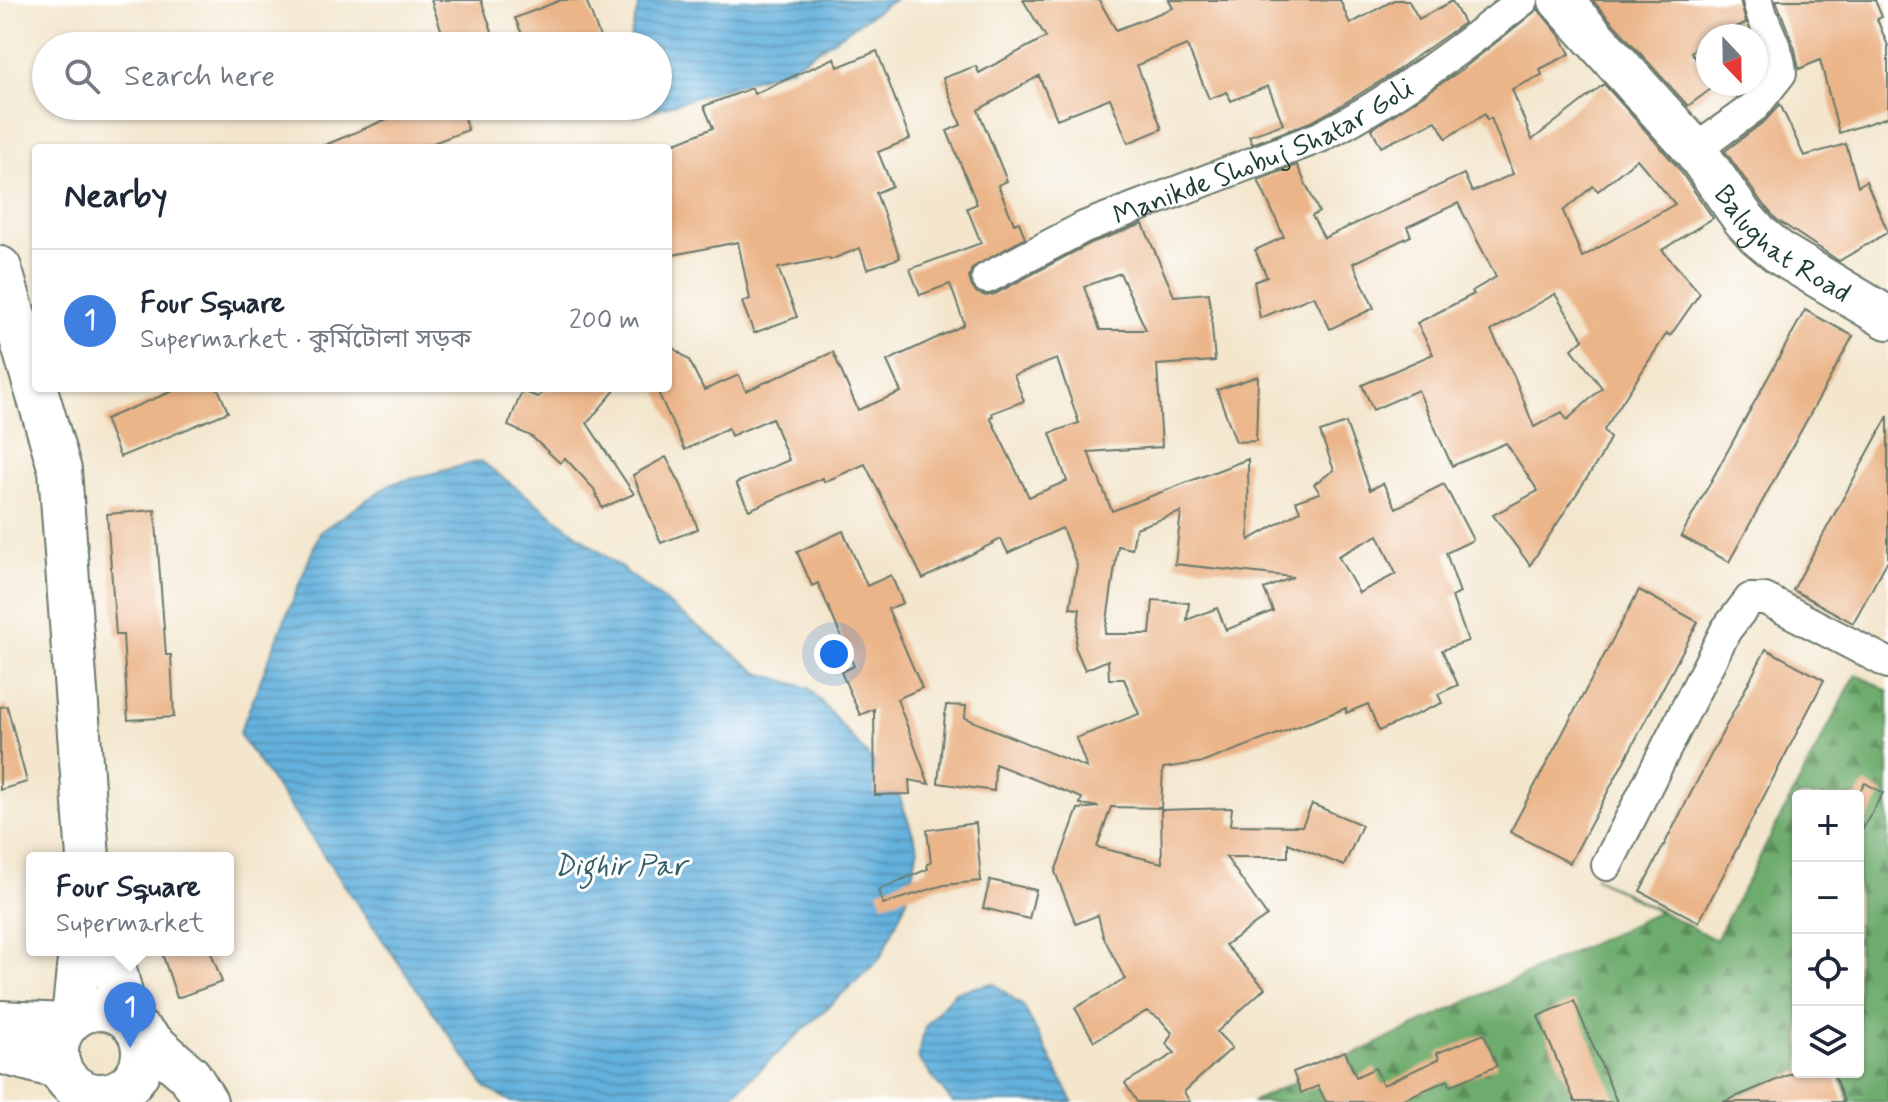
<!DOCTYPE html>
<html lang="en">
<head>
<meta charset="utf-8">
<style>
	body { margin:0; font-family:Mynerve,"Noto Sans Bengali",sans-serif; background:#f6f6f7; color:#1f2937 }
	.controls { position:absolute; right:24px; bottom:24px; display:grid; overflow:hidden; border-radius:8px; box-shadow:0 2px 6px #0004 }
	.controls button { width:72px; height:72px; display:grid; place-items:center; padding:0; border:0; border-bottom:2px solid #e0e1e3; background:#fff; color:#1f2937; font:40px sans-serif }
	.compass { position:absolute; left:1696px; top:24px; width:72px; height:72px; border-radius:50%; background:#fff; box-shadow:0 2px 6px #0004; rotate:158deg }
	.you { position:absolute; left:834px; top:654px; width:28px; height:28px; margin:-20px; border:6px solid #fff; border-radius:50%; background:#1a73e8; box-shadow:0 0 0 12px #1a73e833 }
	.badge { display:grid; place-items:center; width:52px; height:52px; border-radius:50%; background:#0b8043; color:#fff; font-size:26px; font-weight:700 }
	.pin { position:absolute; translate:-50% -66px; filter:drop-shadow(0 2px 4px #0008) }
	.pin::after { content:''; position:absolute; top:42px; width:28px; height:24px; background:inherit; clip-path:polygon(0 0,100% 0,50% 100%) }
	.popup { position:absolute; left:26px; top:852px; width:208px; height:104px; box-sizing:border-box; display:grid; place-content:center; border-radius:8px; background:#fff; filter:drop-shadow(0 2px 6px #0005); font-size:26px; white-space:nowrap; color:#747a83 }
	.popup b { font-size:30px; color:#1f2937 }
	.popup::after { content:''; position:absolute; left:50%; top:100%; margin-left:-16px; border:16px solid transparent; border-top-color:#fff }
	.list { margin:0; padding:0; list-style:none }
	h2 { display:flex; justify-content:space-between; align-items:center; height:104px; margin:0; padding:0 32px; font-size:34px }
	h2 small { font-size:26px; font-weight:400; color:#747a83 }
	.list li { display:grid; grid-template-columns:52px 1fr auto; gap:24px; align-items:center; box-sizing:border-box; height:144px; padding:0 32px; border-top:2px solid #e0e1e3 }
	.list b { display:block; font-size:30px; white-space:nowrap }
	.list p { margin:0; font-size:26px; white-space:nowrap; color:#747a83 }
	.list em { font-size:26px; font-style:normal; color:#747a83 }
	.icon { flex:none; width:44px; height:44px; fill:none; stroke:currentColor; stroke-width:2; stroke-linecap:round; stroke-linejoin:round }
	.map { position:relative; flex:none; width:1888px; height:1102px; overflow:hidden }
	.search { position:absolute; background:#fff; box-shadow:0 2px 6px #0004; left:32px; top:32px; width:640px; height:88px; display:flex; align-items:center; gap:20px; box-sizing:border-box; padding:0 28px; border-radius:44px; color:#747a83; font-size:30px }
	.panel { position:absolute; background:#fff; box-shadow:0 2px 6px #0004; left:32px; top:144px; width:640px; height:248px; border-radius:8px }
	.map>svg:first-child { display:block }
	.forest { fill:url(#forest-firs); stroke:#467450; stroke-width:2 }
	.water { fill:url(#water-rules); stroke:#417788; stroke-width:2 }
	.building { fill:#ebb589; fill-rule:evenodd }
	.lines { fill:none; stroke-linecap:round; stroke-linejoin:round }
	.street-casing { stroke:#69786a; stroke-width:34 }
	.secondary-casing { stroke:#69786a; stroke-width:46 }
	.street { stroke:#fff; stroke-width:30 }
	.secondary { stroke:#fff; stroke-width:42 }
	.labels { text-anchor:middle; stroke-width:6; stroke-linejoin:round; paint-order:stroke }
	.street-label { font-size:28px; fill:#1f3d34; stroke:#fff }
	.water-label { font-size:30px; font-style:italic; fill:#336067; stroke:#fff }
</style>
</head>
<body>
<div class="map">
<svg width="1888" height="1102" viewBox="0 0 1888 1102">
	<defs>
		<pattern id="forest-firs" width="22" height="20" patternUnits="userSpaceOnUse" patternTransform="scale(2)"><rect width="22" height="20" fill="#6eac6d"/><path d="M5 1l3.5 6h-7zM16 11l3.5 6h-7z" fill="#5a8d5a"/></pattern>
		<pattern id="water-rules" width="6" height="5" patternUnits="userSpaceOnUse" patternTransform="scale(2)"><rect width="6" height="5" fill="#63b1dd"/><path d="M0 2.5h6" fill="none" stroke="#5191b4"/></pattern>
	</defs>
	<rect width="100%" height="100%" fill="#fff"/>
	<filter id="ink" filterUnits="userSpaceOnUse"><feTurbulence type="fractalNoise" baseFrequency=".0125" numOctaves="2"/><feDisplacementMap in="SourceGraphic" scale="16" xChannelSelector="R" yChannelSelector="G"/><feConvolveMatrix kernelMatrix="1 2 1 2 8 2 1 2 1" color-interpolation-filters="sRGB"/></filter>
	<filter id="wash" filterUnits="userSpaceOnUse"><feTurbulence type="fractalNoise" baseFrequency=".006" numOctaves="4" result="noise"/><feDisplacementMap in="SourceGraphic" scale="32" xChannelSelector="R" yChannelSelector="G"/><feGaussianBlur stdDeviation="1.8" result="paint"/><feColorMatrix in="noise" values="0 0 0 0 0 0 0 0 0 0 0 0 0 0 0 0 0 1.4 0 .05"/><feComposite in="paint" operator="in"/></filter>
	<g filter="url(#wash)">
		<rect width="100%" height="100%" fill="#f3e6cd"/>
		<path class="forest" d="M1856 674 1888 691V1102H1850L1839 1072H1858V796H1798L1800 1072 1744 1092 1747 1102H1252L1659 912 1594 877 1716 940Z"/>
		<g class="water">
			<path d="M640 0H894L790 68 636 116 611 109 612 106H658V46H628Z"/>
			<path d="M481 461 759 673 809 688 897 789 918 848 907 899 880 959 725 1102H512L486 1088 239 734 320 532 390 484Z"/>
			<path d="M993 983 1024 1007 1073 1102H952L918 1058 925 1027 955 992Z"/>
		</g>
		<g id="blocks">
			<g class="building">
				<path d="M431 0H481L497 46H473L470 36 446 44Z"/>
				<path d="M561 0H586L601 40 584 46H527L515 18Z"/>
				<path d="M1023 0H1099L1116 30 1173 8 1169 0H1340L1350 24 1394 0H1408L1419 19 1452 1 1464 23 1389 76 1338 107 1313 121 1252 144 1249 136 1283 124 1268 86 1231 101 1227 92 1209 99 1187 45 1137 65 1162 129 1128 143 1110 98 1057 119 1039 76 978 110 1007 181 998 185 1014 224 1019 222 1025 238 972 268 969 278 972 287 977 293 986 296 995 294 1091 243 1143 224 1174 296 1209 293 1215 361 1157 365 1162 447 1088 452 1112 511 1248 459 1249 540 1300 511 1296 501 1320 493 1314 484 1334 470 1320 432 1346 423 1370 490 1383 483 1396 508 1444 484 1473 540 1446 553 1460 593 1452 597 1468 641 1442 650 1458 685 1438 694 1442 703 1379 731 1368 704 1346 713V708L1204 762 1163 768 1161 808 1111 807 1097 847 1162 863 1161 810 1232 808 1230 825 1302 826 1312 804 1362 825 1344 866 1288 843V857H1226L1267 916 1225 945 1265 988 1217 1032 1232 1048 1184 1092 1190 1102H1137L1125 1083 1175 1053 1166 1044 1172 1033 1160 1019 1147 1011 1094 1041 1075 1008 1125 979 1103 936 1098 915 1076 924 1055 872 1078 809 1099 807 1080 804 1082 798 995 764 994 791 938 783 946 705 966 706 965 718 1087 768 1076 738 1139 714 1124 679H1109L1108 660 1085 670 1075 647 1080 609 1070 608 1077 565 1062 528 1008 553 1001 539 923 579 865 464 824 482 823 478 749 510 736 483 789 460 772 418 731 436 728 428 685 450 656 388H668V344L689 360 704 390 739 375 746 391 833 352 858 410 901 392 887 361 962 326 964 323 950 284 920 295 910 269 981 243 967 208 977 204 947 131 961 125 943 78 976 66 979 73 1046 37ZM1120 273 1146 330H1100L1084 287ZM1057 359 1079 423 1050 433 1067 481 1029 497 990 417 993 416 992 413 1024 401 1014 375ZM1181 512 1175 564 1293 577 1264 589 1273 611 1226 630 1217 608 1187 620 1189 603 1153 600 1150 634H1105L1118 546 1132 549 1136 528ZM1378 535 1396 574 1359 593 1338 556Z"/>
				<path d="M1592 0H1740L1746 23 1715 36H1708V39L1691 52 1708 75V84L1715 86 1688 106Z"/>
				<path d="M1776 0H1875L1882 17 1877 19 1888 46V117L1839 133 1820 60 1799 69 1795 49Z"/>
				<path d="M1538 9 1561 37 1570 54 1540 69 1542 75 1512 89 1532 140 1604 84 1676 165 1713 218 1662 250 1700 293 1670 336 1667 333 1604 430 1610 438 1600 458 1530 565 1493 515 1538 491 1506 443 1452 466 1418 390 1373 410 1362 385 1433 354 1417 323 1474 294 1472 291 1496 277 1458 203 1407 227 1411 236 1353 263 1374 308 1330 329 1314 296 1260 318 1254 282 1267 277 1255 250 1284 237 1258 180 1297 165 1319 212 1312 216 1324 238 1464 174 1472 192 1513 174 1491 118 1487 120 1485 114 1446 138 1436 121 1381 147 1372 129 1460 71ZM1637 159 1675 204 1582 257 1563 211 1593 186 1598 191ZM1555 294 1583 339 1572 349 1602 388 1567 420 1562 412 1534 427 1514 376 1491 331Z"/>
				<path d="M877 51 910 139 878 152 892 186 876 193 900 258 867 269 860 248 830 260 829 258 778 268 797 317 754 333 742 302 750 299 738 242 668 256V146L713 128 704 106 752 88 754 94 834 58 838 67Z"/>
				<path d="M1732 84H1749L1737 97Z"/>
				<path d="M1780 104 1804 156 1846 144 1858 186 1866 181 1888 232 1839 261 1776 219 1762 203 1725 151 1766 120Z"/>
				<path d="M418 106H460L468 130 420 148H318Z"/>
				<path d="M1805 310 1853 336 1729 562 1681 536Z"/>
				<path d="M1258 376 1256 441 1236 442 1217 390Z"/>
				<path d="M180 388H218L228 412 120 457 105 419Z"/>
				<path d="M547 388H617L587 423 634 494 602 508 594 489 565 458 560 463 531 436 508 426 522 391 538 397Z"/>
				<path d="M1888 416V560L1853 623 1793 590Z"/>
				<path d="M666 457 681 485 698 529 661 543 633 475Z"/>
				<path d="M155 510 166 655H171L174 717 128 720 123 635H116L107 514Z"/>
				<path d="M843 531 867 586 891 575 903 603 888 609 922 688 897 699 929 784 909 780 910 794 875 795 874 709 860 715 841 672 854 666 818 583 812 586 797 552Z"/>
				<path d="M1639 590 1698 622 1570 863 1510 832Z"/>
				<path d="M1766 649 1824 680 1699 922 1640 891Z"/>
				<path d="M7 706 27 782 0 790V707Z"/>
				<path d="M1865 783 1883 793 1858 837V794Z"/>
				<path d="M976 823 981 881 944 885 883 904 878 890 928 869 927 864 931 863 927 830Z"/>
				<path d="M990 880 1036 890 1029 919 983 908Z"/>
				<path d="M161 950H210L222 982 177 998Z"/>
				<path d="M1574 1001 1617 1102H1575L1538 1016Z"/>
				<path d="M1484 1034 1497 1066 1450 1086 1448 1080 1397 1102H1326L1318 1086 1301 1093 1293 1072 1345 1051 1356 1077 1375 1068 1383 1085 1439 1059 1437 1053Z"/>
				<path d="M1796 1072H1833L1844 1102H1723Z"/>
			</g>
		</g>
	</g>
	<g filter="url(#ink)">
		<use href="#blocks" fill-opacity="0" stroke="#69786a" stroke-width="2"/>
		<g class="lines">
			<defs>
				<g id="street">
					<path d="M1695 150 1755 106 1781 73C1780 48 1762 25 1758 0"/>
					<path id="s1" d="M987 278 1084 227 1320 137C1393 100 1458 51 1523 0"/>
					<path d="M1607 865 1726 630 1750 599H1765L1888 663"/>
					<path d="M96 1095 99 1102"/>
				</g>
				<g id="secondary">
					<path id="s2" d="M1560 0 1695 150 1743 218 1758 235 1781 254 1888 318"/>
					<path d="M0 268 60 470 88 858"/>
					<path d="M110 950 127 1017"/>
					<circle cx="100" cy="1052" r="43"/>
					<path d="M73 1018 80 950"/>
					<path d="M0 1022 66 1025"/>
					<path d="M138 1030 190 1076 206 1102"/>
					<path d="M0 1052 60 1068"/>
				</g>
			</defs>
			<use href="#street" class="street-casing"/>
			<use href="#secondary" class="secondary-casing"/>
			<use href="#street" class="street"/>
			<use href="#secondary" class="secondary"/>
		</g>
	</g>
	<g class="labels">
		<g class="street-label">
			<text dy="10" stroke="none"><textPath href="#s1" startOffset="304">Manikde Shobuj Shatar Goli</textPath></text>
			<text dy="10" stroke="none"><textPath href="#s2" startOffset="332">Balughat Road</textPath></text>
		</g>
		<g class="water-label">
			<text x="620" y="875">Dighir Par</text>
		</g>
	</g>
</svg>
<div class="controls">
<button>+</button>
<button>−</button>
<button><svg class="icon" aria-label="locate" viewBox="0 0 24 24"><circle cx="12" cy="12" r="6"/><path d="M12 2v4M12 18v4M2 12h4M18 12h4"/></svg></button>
<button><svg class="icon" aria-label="layers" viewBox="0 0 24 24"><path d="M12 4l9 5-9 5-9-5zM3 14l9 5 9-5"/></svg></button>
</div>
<svg class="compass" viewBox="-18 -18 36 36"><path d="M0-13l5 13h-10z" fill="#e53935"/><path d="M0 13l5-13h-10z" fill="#747a83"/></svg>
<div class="you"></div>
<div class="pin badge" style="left:130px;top:1048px;background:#3f7fe0">1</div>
<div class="popup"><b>Four Square</b>Supermarket</div>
<div class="search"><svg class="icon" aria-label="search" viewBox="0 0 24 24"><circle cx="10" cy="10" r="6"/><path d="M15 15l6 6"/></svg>Search here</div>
<section class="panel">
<h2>Nearby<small></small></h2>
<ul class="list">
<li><span class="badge" style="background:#3f7fe0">1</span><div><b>Four Square</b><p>Supermarket · কুর্মিটোলা সড়ক</p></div><em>200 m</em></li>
</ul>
</section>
</div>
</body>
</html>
